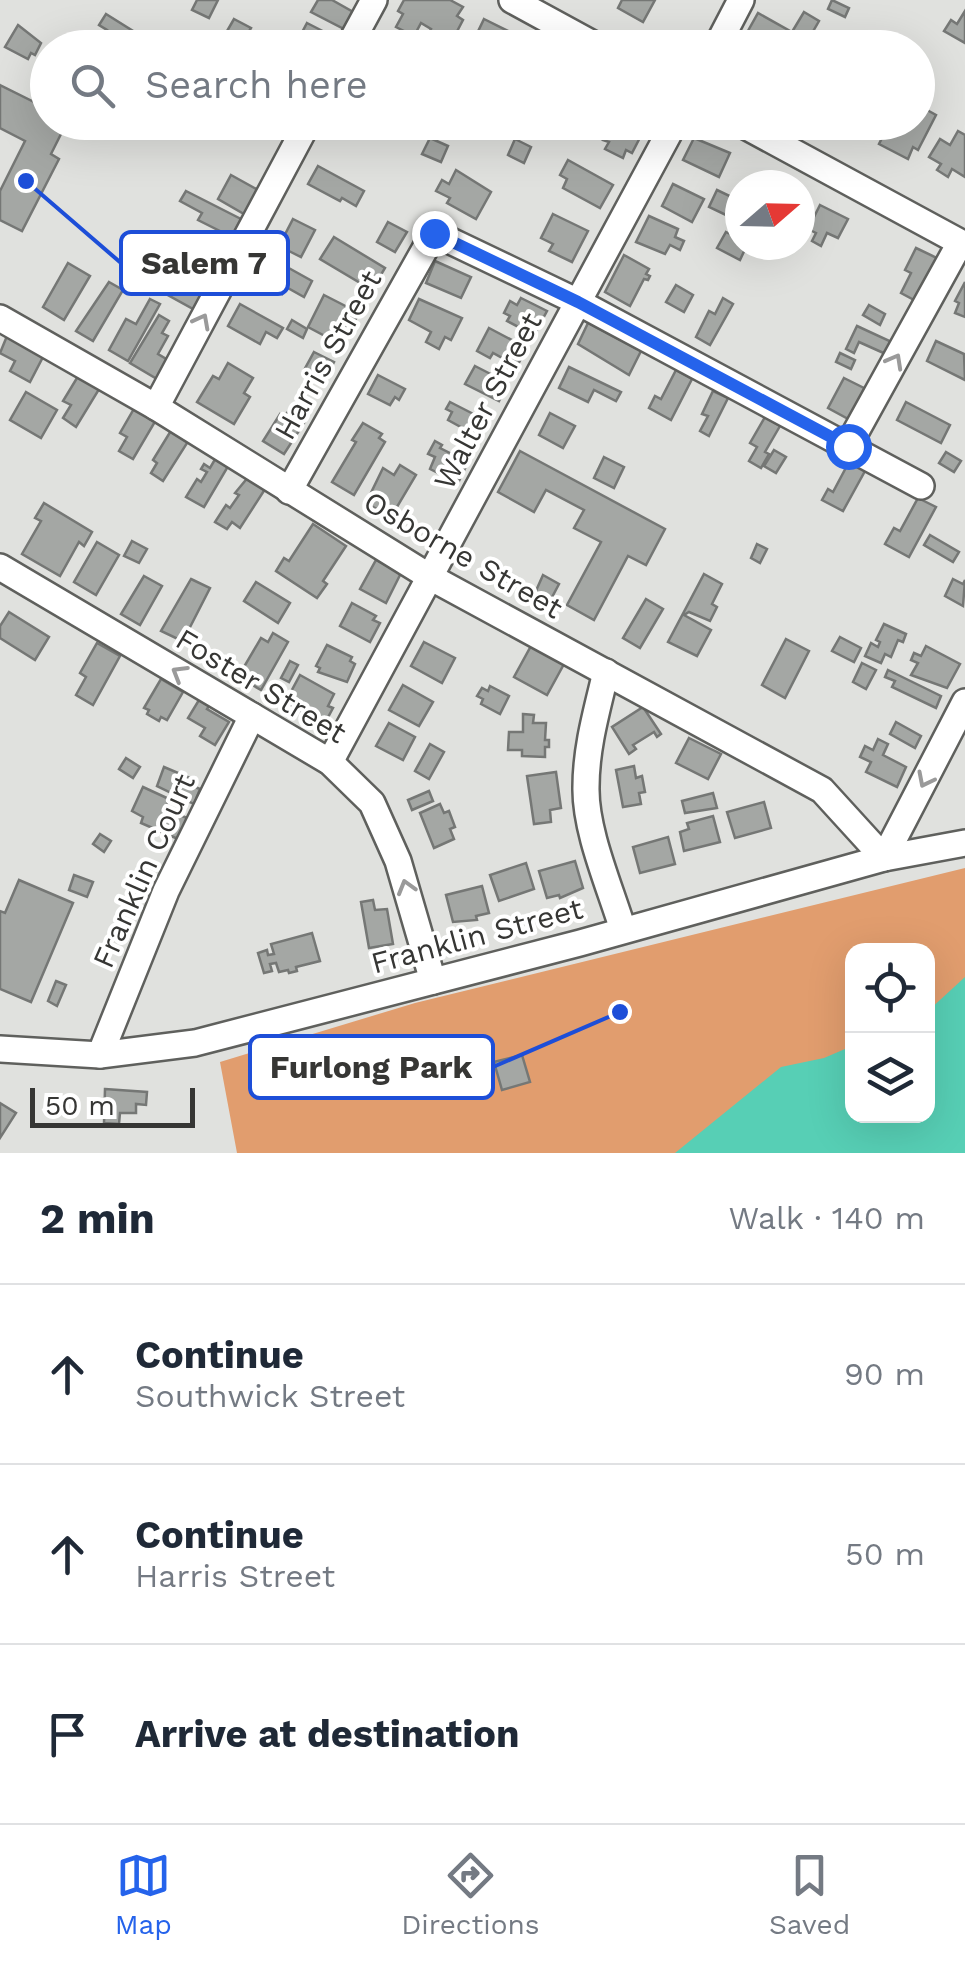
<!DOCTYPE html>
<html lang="en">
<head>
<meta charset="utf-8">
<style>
	body { margin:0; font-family:"Work Sans",sans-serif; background:#f6f6f7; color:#1f2937 }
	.controls { position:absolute; right:30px; bottom:30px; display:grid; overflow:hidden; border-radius:20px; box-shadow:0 10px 40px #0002 }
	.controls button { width:90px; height:90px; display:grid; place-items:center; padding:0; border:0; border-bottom:2px solid #e0e1e3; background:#fff; color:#1f2937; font:50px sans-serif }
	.compass { position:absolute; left:725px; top:170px; width:90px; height:90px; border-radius:50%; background:#fff; box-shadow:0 10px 40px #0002; rotate:70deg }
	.scale { position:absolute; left:30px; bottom:25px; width:165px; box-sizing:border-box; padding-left:10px; border:5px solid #363634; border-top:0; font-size:28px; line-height:35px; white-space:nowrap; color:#363634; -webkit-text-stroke:8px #fff; paint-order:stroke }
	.stop { position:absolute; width:30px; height:30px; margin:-22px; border:8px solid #2563eb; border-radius:50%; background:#fff }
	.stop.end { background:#2563eb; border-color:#fff; box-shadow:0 2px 10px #0008 }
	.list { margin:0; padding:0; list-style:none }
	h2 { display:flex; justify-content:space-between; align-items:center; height:130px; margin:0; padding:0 40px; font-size:42px }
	h2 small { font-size:32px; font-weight:400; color:#747a83 }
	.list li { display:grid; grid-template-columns:65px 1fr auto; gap:30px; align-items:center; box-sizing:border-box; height:180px; padding:0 40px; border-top:2px solid #e0e1e3 }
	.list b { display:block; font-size:38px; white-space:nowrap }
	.list p { margin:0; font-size:32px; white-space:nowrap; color:#747a83 }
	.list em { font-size:32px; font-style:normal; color:#747a83 }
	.icon { flex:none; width:55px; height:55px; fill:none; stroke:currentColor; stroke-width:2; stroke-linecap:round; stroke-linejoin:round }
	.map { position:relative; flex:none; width:965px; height:1153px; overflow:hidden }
	.search { position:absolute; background:#fff; box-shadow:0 10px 40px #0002; left:30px; right:30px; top:30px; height:110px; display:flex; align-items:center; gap:25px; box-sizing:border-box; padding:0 35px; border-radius:55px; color:#747a83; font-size:38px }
	.sheet { height:670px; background:#fff }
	nav { display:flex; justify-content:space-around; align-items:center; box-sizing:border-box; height:140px; border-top:2px solid #e0e1e3; background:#fff; font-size:28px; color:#747a83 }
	nav a { display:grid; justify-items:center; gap:5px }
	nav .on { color:#2563eb }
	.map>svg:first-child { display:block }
	.green { fill:#e19d6e; fill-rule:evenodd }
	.water { fill:#57cfb5 }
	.building { fill:#a4a7a4; stroke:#757775; stroke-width:2.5 }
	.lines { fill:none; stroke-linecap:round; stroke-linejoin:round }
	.street-casing { stroke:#5f605d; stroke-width:30 }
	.street { stroke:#fff; stroke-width:25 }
	.oneway { stroke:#9a9a9a }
	.route { stroke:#2563eb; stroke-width:12 }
	.labels { text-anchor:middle; stroke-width:8; stroke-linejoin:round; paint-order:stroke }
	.street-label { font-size:30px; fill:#363634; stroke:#fff }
	.leader { fill:none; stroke:#1d4ed8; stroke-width:4 }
	.callout-dot { fill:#1d4ed8; stroke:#fff; stroke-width:4 }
	.callout { fill:#fff; stroke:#1d4ed8; stroke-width:4 }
	.callout-label { font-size:32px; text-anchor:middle; font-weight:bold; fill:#363634 }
</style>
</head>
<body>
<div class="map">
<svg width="965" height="1153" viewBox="0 0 965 1153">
	<rect width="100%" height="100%" fill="#e0e1de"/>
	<path class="green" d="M965 868V1153H237L220 1062 415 1003ZM852 951H928V1116H852Z"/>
	<path class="water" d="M965 977V1153H675L781 1067 824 1058 852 1046V1116H928V1011Z"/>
	<g class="building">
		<path d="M197 0H218L209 18 192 10Z"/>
		<path d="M318 0H332L355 13 346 30 311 12Z"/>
		<path d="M404 0H450L463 7 457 16 463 20 453 39 448 36 442 48H438L425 41 431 29 421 23 414 36 396 27 403 14 398 11Z"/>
		<path d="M622 0H655L643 22 618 8Z"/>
		<path d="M832 0 849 8 845 17 828 9Z"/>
		<path d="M965 11V43L944 31 951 20 957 24Z"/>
		<path d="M804 12 819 21 804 47 788 38 782 48H761L744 38 758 13 792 32Z"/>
		<path d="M106 14 133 31 123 48H96L107 30 99 25Z"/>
		<path d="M234 19 251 28 240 47 223 38Z"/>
		<path d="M484 19 512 33 504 48H470Z"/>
		<path d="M307 23 340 40 336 48H311L298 40Z"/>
		<path d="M18 25 41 43 35 55 31 53 28 59 5 47Z"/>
		<path d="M272 34 297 48 265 47Z"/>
		<path d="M0 85 48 109V122H67L51 154 59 159 22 231 0 220V191L25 141 0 128Z"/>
		<path d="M918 105 936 115 918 150 913 147 908 159 879 144 890 122H918Z"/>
		<path d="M612 122H648L632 153 626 150 623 158 605 149 609 142 603 140Z"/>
		<path d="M843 122H876L868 136Z"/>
		<path d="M958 131 965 135V177L952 169 948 177 937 170 941 164 929 157 940 139 950 145Z"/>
		<path d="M430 138 448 146 441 162 422 154Z"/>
		<path d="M694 138 730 153 719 177 683 160Z"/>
		<path d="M515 139 531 147 524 163 508 155Z"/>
		<path d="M568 160 613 185 600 208 563 188 567 179 560 175Z"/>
		<path d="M318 166 364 191 356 206 342 198 340 201 308 184Z"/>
		<path d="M456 170 491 192 476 219 447 203 450 198 436 191 442 180 449 184Z"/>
		<path d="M231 175 258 190 244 214 218 199Z"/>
		<path d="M673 184 704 199 692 222 662 206Z"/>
		<path d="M717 190 734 198 726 215 709 207Z"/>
		<path d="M186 191 241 219 232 237 198 220 202 213 180 201Z"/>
		<path d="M820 205 848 219 838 238 827 233 821 246 812 241 816 233 808 229Z"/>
		<path d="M553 214 588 231 572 262 549 251 553 244 541 238Z"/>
		<path d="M649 216 678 229 675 237 684 241 680 250 670 245 665 254 636 242Z"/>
		<path d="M293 219 315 230 301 257 279 246Z"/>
		<path d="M388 222 407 232 395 252 377 242Z"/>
		<path d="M726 232 740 239V245H747L740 260 717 248Z"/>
		<path d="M334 237 385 268 372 290 320 259Z"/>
		<path d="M916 248 937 258 916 301 901 293 911 273 905 270Z"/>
		<path d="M624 255 649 269 646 274 650 276 648 280 644 279 630 306 605 292Z"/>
		<path d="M269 257 312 281 304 297 286 287 282 294 257 280Z"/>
		<path d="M435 261 471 277 461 298 426 283Z"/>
		<path d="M68 263 90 276 64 320 43 307Z"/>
		<path d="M184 268 211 284 195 310 166 294Z"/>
		<path d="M109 282 123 290 93 341 76 331Z"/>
		<path d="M965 282V317L955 313 959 303 955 301Z"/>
		<path d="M676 285 693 295 684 312 666 302Z"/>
		<path d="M324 295 359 313 342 345 308 327Z"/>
		<path d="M521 298 547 311 534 335 507 321 510 316 504 313 510 301 517 305Z"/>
		<path d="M723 298 733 304 710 345 696 337 709 311 715 314Z"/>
		<path d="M150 299 160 304 128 361 109 350 126 319 136 324Z"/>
		<path d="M419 299 462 318 451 340 445 337 439 349 426 342 431 332 409 320Z"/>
		<path d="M240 304 283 328 277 338 266 332 260 344 228 326Z"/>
		<path d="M869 305 885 314 880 325 863 315Z"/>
		<path d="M159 315 169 321 162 333 168 336 158 354 168 360 157 379 130 363Z"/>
		<path d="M292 320 307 329 303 338 287 329Z"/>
		<path d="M588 323 641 351 629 375 578 344Z"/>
		<path d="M857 326 894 343 888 355 859 342 854 353 846 349Z"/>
		<path d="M489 328 527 348 517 366 493 353 490 358 477 351Z"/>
		<path d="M7 336 44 355 30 382 10 371 15 361 0 353Z"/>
		<path d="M936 341 964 354 965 380 927 361Z"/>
		<path d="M314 352 334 362 323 383 303 372Z"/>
		<path d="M840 353 855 360 851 369 836 362Z"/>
		<path d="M228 363 253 378 244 393 250 397 234 424 197 402 213 376 219 379Z"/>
		<path d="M475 366 508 383 499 401 465 384Z"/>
		<path d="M569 367 621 392 616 401 594 390 588 402 559 388Z"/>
		<path d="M676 370 692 379 671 420 649 408 655 396 661 399Z"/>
		<path d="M80 373 101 386 76 427 63 418 71 405 63 401Z"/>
		<path d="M378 375 405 389 399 400 395 397 390 405 368 394Z"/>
		<path d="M844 378 868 390 852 421 828 408Z"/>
		<path d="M713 391 728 398 709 436 700 431 708 416 702 414Z"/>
		<path d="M26 392 57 410 41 438 10 420Z"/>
		<path d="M450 402 487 421 479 437 448 420 452 412 446 409Z"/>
		<path d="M906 402 950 425 941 443 897 420Z"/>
		<path d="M135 407 156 420 133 459 119 451 127 437 120 433Z"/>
		<path d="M287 413 304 423 284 454 263 441 280 414 284 417Z"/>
		<path d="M550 413 575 426 563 448 539 435Z"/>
		<path d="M765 417 780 426 765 452 769 454 761 468 749 461 757 447 750 443Z"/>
		<path d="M363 423 382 434 379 438 385 442 354 495 332 482 356 442 352 440Z"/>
		<path d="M172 429 189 440 163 481 151 473 157 463 153 460Z"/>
		<path d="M435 441 442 445 440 448 468 462 458 483 430 469 435 457 428 454Z"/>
		<path d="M774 450 786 457 776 473 764 466Z"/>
		<path d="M520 451 665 529 646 565 628 556 594 620 567 605 601 542 574 528 584 510 546 490 534 512 498 492Z"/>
		<path d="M946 452 961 461 954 472 939 463Z"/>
		<path d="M217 456 230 463 204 507 186 497 197 479 201 482 207 472 201 469 204 464 210 468Z"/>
		<path d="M604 457 624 467 614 488 594 478Z"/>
		<path d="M849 462 865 471 843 511 822 500 828 489 833 492Z"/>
		<path d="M400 465 416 475 391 517 366 503 383 468 394 475Z"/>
		<path d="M250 475 267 486 240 528 232 522 227 529 215 522 226 505 230 508 239 495 235 493Z"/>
		<path d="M918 498 936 507 909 557 885 544 894 528 900 531Z"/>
		<path d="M44 503 92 532 84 546 79 542 60 576 22 554 41 521 35 518Z"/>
		<path d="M313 524 346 546 323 581 327 584 317 598 276 571 284 558 289 561Z"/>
		<path d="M930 535 959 552 953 562 924 545Z"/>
		<path d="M132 541 147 549 139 563 124 556Z"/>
		<path d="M97 542 119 555 96 595 74 582Z"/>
		<path d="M757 544 767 549 760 563 751 558Z"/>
		<path d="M376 560 401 573 386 603 360 589Z"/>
		<path d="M704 574 722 584 712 604 717 607 710 621 689 612 684 615 711 630 697 656 668 642Z"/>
		<path d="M543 575 559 584 550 601 535 593Z"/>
		<path d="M144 576 162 586 140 625 121 614Z"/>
		<path d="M191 579 210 588 186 635 183 633 180 640 161 631Z"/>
		<path d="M953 579 963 584 965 580 963 606 945 596Z"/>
		<path d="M256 582 290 603 278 623 244 601Z"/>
		<path d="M646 599 663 609 640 648 623 638Z"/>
		<path d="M352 603 376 616 373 620 380 623 370 642 340 626Z"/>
		<path d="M9 612 49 637 35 660 0 638V626Z"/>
		<path d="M884 624 906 634 903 642 898 640 891 657 885 654 881 663 865 656 871 643 878 647 880 642 876 640Z"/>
		<path d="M273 633 288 642 261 690 238 677 261 638 268 642Z"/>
		<path d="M840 637 861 648 854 662 832 651Z"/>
		<path d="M786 639 809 651 785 698 762 685Z"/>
		<path d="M424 642 455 658 442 683 411 666Z"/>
		<path d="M97 643 120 656 93 705 76 695 86 677 80 673Z"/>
		<path d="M327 645 352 657 350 661 355 664 347 682 318 672 320 668 316 666Z"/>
		<path d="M531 646 564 664 547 695 514 677Z"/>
		<path d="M926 646 960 664 947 688 911 675 918 663 911 660 914 653 921 656Z"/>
		<path d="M290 661 298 665 289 682 281 678Z"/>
		<path d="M862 663 876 670 866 689 853 682Z"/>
		<path d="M888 670 941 696 936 708 892 687 895 681 885 677Z"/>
		<path d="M300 675 334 694 328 706 333 708 326 721 310 712 308 717 286 701Z"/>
		<path d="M161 679 183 692 167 720 161 717 159 721 147 714 149 710 144 708Z"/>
		<path d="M403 685 433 702 419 726 389 710Z"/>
		<path d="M490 686 509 696 500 714 481 704 483 699 477 696 482 688 488 691Z"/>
		<path d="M199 700 209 706 207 709 229 722 215 745 200 736 205 728 188 718Z"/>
		<path d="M643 707 661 734 657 737 654 732 633 745 636 749 629 754 612 727Z"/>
		<path d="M523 714 534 715 533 723H546L545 740H549V747H545V757L522 756V750H508L509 732H523Z"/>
		<path d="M896 722 921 736 915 748 890 734Z"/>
		<path d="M389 723 415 737 403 760 376 746Z"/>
		<path d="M689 738 721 754 708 779 676 763Z"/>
		<path d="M878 739 888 744 883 755 906 767 897 787 866 772 871 762 860 757 865 746 873 750Z"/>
		<path d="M430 744 444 752 429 779 415 771Z"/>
		<path d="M126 758 140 767 133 778 119 769Z"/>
		<path d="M634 766 636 778 642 776 645 792 639 793 641 804 623 807 616 770Z"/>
		<path d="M164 767 190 778 188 784 200 789 194 804 157 786Z"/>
		<path d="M556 772 561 808 550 810 551 822 534 824 527 776Z"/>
		<path d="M143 787 169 799 165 809 187 818 178 839 141 823 143 817 132 811Z"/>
		<path d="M429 791 433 801 412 810 408 800Z"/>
		<path d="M713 793 717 808 685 813 682 801Z"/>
		<path d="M764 802 771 828 735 838 727 812Z"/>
		<path d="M440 804 444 813 449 811 455 827 450 829 454 839 434 848 420 813Z"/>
		<path d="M713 816 720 842 684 851 680 832 689 829 687 823Z"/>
		<path d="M100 834 111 841 104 852 93 844Z"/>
		<path d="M668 837 675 864 640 873 633 847Z"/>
		<path d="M575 861 583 888 560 898 559 895 547 898 539 871Z"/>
		<path d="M526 863 534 889 499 901 490 875Z"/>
		<path d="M74 875 93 882 87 897 69 890Z"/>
		<path d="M19 880 73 903 31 1002 0 989V911L5 913Z"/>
		<path d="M482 886 489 913 476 916 477 920 453 922 446 895Z"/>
		<path d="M373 900 375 910 387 909 393 944 369 948 361 902Z"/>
		<path d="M312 933 320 961 296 967 297 971 289 973 288 970 279 972 276 963 270 964 272 971 264 973 258 953 267 950 268 955 274 954 271 944Z"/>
		<path d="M56 981 66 985 57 1006 48 1001Z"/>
		<path d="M522 1055 530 1082 502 1090 494 1062Z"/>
		<path d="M105 1089 147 1092 146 1105 136 1104V1113H120L119 1124 104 1123Z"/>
		<path d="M0 1103 16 1113 0 1138Z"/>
	</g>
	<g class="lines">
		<defs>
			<g id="street">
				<path d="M512 0 600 48"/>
				<path d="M348 48 374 0"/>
				<path d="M716 48 741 0"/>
				<path d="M738 122 965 245"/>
				<path d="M0 318 156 407 430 577 822 790 884 858 965 702"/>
				<path d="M156 407 308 122"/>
				<path d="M848 446 960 243"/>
				<path d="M289 491 434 233 578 302 921 486"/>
				<path d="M0 567 330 762 372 803 398 861 433 981"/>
				<path d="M606 672C597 710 586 747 586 787 585 831 610 887 623 930"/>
				<path d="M330 762 675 122"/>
				<path d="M0 1049 100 1055 195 1043 580 943 884 858 965 843"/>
				<path d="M100 1055 166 891 252 716"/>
			</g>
		</defs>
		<use href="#street" class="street-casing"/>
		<use href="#street" class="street"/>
	</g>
	<defs><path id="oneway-chevron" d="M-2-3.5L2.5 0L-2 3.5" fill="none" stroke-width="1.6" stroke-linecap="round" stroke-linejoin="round" transform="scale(2.5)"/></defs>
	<g class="oneway">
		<use href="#oneway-chevron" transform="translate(202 321) rotate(-62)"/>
		<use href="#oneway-chevron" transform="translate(895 361) rotate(-61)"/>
		<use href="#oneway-chevron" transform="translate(179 673) rotate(-149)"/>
		<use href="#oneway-chevron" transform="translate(925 780) rotate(117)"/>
		<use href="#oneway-chevron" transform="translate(406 887) rotate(-106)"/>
	</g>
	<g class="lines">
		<path class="route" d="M434 233 578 302 848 446"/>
	</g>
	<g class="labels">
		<g class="street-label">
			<text transform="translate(328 355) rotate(-61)" y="10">Harris Street</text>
			<text transform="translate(488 401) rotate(-62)" y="10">Walter Street</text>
			<text transform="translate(463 555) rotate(30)" y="10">Osborne Street</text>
			<text transform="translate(261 686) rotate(31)" y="10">Foster Street</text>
			<text transform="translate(144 871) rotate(-66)" y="10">Franklin Court</text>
			<text transform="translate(477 936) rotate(-15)" y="10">Franklin Street</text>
		</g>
	</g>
	<path class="leader" d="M26 181L121 263M620 1012L493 1067"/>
	<g class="callout-dot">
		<circle cx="26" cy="181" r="10"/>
		<circle cx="620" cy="1012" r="10"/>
	</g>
	<g class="callout">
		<rect x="121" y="232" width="167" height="62" rx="10"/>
		<rect x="250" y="1036" width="243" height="62" rx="10"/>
	</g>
	<g class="callout-label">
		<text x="204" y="274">Salem 7</text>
		<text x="371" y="1078">Furlong Park</text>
	</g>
</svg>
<div class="controls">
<button><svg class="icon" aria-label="locate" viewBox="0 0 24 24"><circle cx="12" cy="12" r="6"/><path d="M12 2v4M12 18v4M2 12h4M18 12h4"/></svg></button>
<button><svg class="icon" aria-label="layers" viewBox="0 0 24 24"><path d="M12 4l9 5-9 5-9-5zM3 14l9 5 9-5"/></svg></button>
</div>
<svg class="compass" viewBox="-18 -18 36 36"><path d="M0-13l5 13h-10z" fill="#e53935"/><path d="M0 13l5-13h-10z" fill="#747a83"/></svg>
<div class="scale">50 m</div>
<div class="stop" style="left:848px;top:446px"></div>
<div class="stop end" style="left:434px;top:233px"></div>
<div class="search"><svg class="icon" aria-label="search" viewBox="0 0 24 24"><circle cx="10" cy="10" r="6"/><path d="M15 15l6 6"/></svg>Search here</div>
</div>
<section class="sheet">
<h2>2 min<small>Walk · 140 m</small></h2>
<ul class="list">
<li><svg class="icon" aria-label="ahead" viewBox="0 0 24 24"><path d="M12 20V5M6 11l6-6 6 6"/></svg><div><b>Continue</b><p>Southwick Street</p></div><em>90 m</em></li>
<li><svg class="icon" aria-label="ahead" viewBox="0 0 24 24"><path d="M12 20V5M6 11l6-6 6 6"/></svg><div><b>Continue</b><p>Harris Street</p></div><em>50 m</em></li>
<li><svg class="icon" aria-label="arrive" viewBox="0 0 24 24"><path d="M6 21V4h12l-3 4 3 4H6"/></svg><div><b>Arrive at destination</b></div></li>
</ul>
</section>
<nav>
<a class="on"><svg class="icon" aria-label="map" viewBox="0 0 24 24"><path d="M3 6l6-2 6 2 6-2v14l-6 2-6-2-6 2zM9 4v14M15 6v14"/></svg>Map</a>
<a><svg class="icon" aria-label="directions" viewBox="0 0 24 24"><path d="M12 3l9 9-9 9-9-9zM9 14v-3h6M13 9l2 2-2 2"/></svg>Directions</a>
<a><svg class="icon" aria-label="saved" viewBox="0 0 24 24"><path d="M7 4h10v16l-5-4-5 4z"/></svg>Saved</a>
</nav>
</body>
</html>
